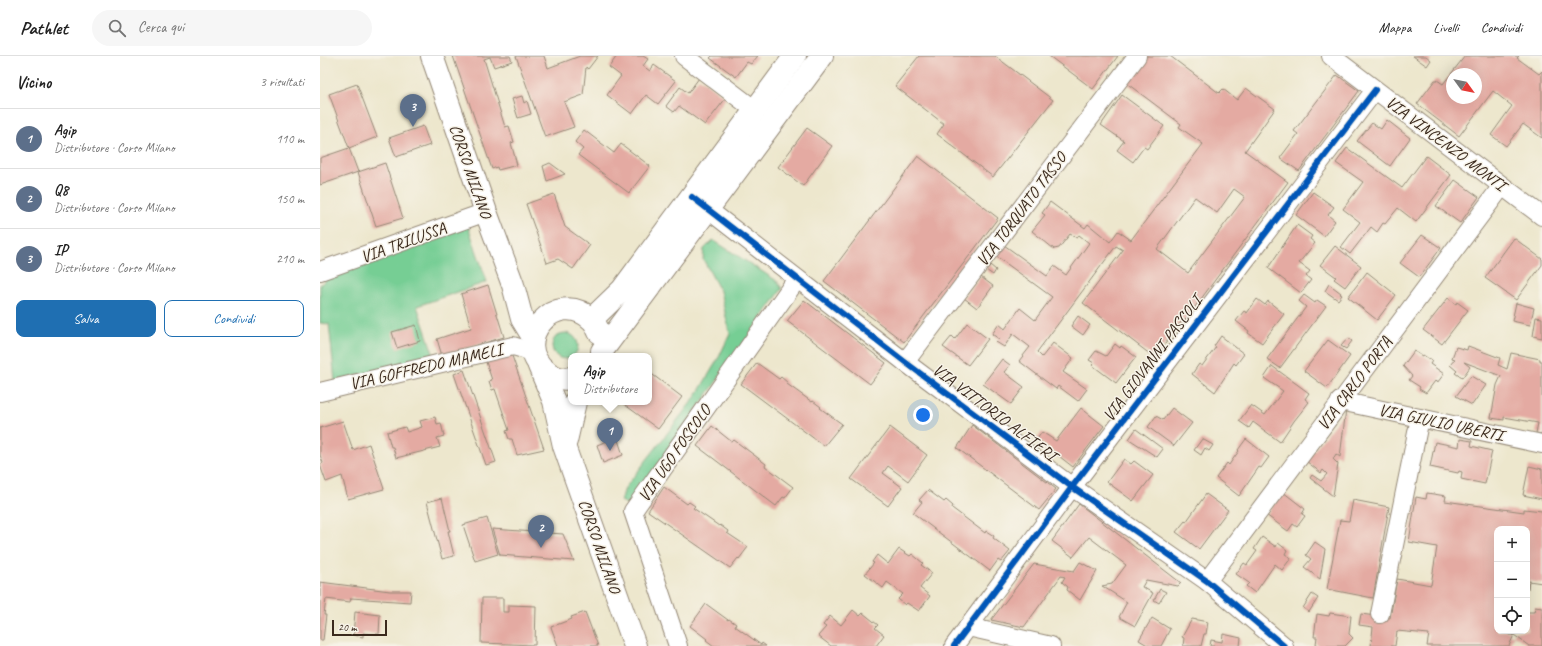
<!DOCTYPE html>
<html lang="it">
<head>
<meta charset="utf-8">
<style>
	body { margin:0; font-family:Caveat,sans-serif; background:#f6f6f6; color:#222 }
	.controls { position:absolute; right:12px; bottom:12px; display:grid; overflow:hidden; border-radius:8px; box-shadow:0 4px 16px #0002 }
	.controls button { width:36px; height:36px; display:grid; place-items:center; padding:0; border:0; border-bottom:1px solid #e0e0e0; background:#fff; color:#222; font:20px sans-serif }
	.compass { position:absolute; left:1126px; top:12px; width:36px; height:36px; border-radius:50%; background:#fff; box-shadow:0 4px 16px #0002; rotate:123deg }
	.scale { position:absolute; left:12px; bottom:10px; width:55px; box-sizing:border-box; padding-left:4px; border:2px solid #3b2a1e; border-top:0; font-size:11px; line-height:14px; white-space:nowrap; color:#3b2a1e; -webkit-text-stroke:3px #f7f3e8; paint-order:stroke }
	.you { position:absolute; left:603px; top:359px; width:14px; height:14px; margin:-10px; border:3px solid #fff; border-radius:50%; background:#1a73e8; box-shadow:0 0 0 6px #1a73e833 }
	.badge { display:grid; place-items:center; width:26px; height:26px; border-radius:50%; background:#1f6fb2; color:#fff; font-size:13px; font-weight:700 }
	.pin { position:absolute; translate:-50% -33px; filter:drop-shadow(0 1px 2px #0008) }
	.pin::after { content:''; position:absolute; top:21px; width:14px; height:12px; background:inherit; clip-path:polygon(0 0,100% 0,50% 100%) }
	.popup { position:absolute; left:248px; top:297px; width:84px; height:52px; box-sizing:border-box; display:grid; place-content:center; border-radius:8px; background:#fff; filter:drop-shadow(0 1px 3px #0005); font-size:13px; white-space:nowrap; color:#767676 }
	.popup b { font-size:15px; color:#222 }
	.popup::after { content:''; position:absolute; left:50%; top:100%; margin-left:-8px; border:8px solid transparent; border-top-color:#fff }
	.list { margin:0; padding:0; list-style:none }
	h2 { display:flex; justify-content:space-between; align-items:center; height:52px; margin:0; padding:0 16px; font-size:17px }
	h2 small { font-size:13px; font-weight:400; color:#767676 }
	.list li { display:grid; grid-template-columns:26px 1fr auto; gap:12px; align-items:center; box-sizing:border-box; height:60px; padding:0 16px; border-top:1px solid #e0e0e0 }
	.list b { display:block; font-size:15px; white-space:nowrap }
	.list p { margin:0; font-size:13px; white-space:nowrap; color:#767676 }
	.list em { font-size:13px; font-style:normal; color:#767676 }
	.actions { display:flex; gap:8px; padding:12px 16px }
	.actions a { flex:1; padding:9px 0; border:1px solid #1f6fb2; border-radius:8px; text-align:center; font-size:14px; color:#1f6fb2 }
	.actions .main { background:#1f6fb2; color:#fff }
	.icon { flex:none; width:22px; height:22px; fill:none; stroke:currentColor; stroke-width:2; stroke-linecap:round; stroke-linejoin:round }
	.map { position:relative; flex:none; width:1222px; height:590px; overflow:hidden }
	header { display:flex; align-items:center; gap:24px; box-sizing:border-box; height:56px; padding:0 20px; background:#fff; border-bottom:1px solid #e0e0e0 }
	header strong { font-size:19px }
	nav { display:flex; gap:22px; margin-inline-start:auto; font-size:14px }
	.search { width:280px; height:36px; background:#f6f6f6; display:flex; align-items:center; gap:10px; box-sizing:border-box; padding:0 14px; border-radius:22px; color:#767676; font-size:15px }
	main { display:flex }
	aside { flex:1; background:#fff }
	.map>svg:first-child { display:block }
	.green { fill:#76ce94; stroke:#587c59 }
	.building { fill:#e4aaa2; fill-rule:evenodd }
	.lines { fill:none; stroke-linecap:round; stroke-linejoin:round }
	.street-casing { stroke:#948876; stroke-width:20 }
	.secondary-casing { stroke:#948876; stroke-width:24 }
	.street { stroke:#fff; stroke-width:18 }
	.secondary { stroke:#fff; stroke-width:22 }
	.cycleway-casing { stroke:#f7f3e8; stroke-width:8 }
	.cycleway { stroke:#0057b8; stroke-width:6 }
	.labels { text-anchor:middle; stroke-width:3; stroke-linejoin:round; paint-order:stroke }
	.street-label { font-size:17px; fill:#3b2a1e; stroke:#f7f3e8 }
</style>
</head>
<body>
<header>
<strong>Pathlet</strong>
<div class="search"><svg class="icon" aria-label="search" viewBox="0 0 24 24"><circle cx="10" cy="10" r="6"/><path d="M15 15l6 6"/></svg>Cerca qui</div>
<nav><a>Mappa</a><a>Livelli</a><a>Condividi</a></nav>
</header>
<main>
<aside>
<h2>Vicino<small>3 risultati</small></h2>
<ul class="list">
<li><span class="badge" style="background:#5c6f8a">1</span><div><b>Agip</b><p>Distributore · Corso Milano</p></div><em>110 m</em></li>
<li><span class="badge" style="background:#5c6f8a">2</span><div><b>Q8</b><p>Distributore · Corso Milano</p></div><em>150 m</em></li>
<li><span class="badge" style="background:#5c6f8a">3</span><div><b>IP</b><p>Distributore · Corso Milano</p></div><em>210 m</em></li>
</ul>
<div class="actions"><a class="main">Salva</a><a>Condividi</a></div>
</aside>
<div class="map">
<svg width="1222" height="590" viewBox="0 0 1222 590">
	<rect width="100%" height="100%" fill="#f7f3e8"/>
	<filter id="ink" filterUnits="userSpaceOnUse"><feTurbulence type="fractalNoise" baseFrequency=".025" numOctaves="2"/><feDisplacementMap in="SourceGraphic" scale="8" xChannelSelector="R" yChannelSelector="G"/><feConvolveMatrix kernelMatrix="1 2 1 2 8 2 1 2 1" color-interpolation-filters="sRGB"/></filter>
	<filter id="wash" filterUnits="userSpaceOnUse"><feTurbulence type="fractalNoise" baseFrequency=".012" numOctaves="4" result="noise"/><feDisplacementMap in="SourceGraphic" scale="16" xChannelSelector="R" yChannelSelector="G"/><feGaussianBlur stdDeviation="0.9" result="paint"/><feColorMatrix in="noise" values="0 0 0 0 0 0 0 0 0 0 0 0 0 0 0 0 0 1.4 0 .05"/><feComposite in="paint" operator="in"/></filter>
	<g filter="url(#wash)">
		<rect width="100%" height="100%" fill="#ede7cd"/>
		<g class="green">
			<path d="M148 170 167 226 97 250 114 300 15 325 9 268 0 267V229L14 216Z"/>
			<path d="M393 184 457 225 462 233 309 449 301 445 305 432 376 340 398 303 410 278 400 235 383 203 384 193Z"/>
			<circle cx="245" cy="290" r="13"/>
		</g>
		<g id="blocks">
			<g class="building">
				<path d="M133 0H190L192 5 174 11 170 1 164 3 185 71 189 70 194 86 191 87 197 109 178 114 177 111 172 113Z"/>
				<path d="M196 0H224L228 12 260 0H278L268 13 266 11 263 39 244 46 254 71 225 81Z"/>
				<path d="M297 0H323L328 3 323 10 330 15 334 9 356 25 338 48 326 39 312 58 287 39 301 20 289 11Z"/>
				<path d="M392 0H438L431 8 427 6 416 21 390 2Z"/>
				<path d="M599 0H675L733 44 673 121 617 78 624 68 575 30Z"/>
				<path d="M729 0H798L773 33Z"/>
				<path d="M825 0H850L899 37 903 33 917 44 926 32 955 53 925 95 968 126 863 267 861 266 835 302 763 247 803 194 796 190 717 296 722 301 733 287 753 302 743 316 767 333 758 345 738 330 736 333 699 305 710 291 693 278 684 291 676 286 679 283 672 278 679 268 685 273 700 252 715 264 732 241 676 200 684 189 727 220 734 210 746 219 769 187 759 179 757 182 750 178 739 192 734 193 712 175 725 159 722 157 730 146 765 172 768 168 790 186 798 175 811 184 883 88 859 71 861 68 805 26ZM914 133 925 141 868 217 837 193 875 141 897 157Z"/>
				<path d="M1093 0H1106L1111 4 1107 10Z"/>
				<path d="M1145 0H1199L1197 2 1219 18 1222 15V82L1203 68 1186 90 1171 79 1192 50 1173 35 1139 80 1097 48 1115 24H1117L1123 28ZM1132 18H1156V42H1132Z"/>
				<path d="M1017 19 1039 35 979 115 960 102 978 78 974 75Z"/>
				<path d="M379 22 406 42 385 69 359 50 354 56 346 50 360 31 368 37Z"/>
				<path d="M37 28 57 81 29 92 9 38Z"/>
				<path d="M802 39 844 70 827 93 824 91 813 106 797 94 804 85 781 69Z"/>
				<path d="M202 40 204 47 207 45 211 58 198 62 192 43Z"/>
				<path d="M1067 64 1090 82 1070 110 1037 85 1052 67 1061 73Z"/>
				<path d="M103 70 110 89 76 101 69 82Z"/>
				<path d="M487 72 512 90 483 130 458 111Z"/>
				<path d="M264 74 294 97 301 88 330 110 309 137 258 99 263 93 255 86Z"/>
				<path d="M29 92 38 116 0 129V102Z"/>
				<path d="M1027 92 1082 132 1106 100 1131 119 1096 166 1078 152 1065 168 1063 167 1057 176 1051 171 1030 198 1021 191 1040 166 1023 153 1043 126 1016 107Z"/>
				<path d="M598 100 678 162 584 286 504 225Z"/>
				<path d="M65 107 83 162 56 170 38 116Z"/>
				<path d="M230 107 245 118 227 125 223 110Z"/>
				<path d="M1135 124 1159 141 1140 167 1116 150Z"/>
				<path d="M993 136 1014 151 1008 159 1015 165 1004 180 976 159Z"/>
				<path d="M234 138 245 171 270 189 253 213 238 203 227 207 206 148Z"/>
				<path d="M977 169 992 180 990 183 995 187 979 207 990 215 986 220 991 224 981 237 948 212Z"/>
				<path d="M1102 179 1121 192 1099 221 1080 207Z"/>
				<path d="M1194 182 1222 203V209L1196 244 1165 222Z"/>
				<path d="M1015 190 1041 210 1025 231 1014 223 1016 221 1000 209Z"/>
				<path d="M670 209 676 214 673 219 666 214Z"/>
				<path d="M1047 216 1076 239 1057 264 1028 241Z"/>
				<path d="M661 221 673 230 657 252 644 242Z"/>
				<path d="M1009 228 1021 237 1020 238 1022 239 1018 244 1005 235Z"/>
				<path d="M168 229 184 281 122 300 117 283 151 272 141 238Z"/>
				<path d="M984 239 995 247 997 244 1006 250 960 312 947 303 986 251 979 245Z"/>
				<path d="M1128 242 1136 248 1137 246 1148 254 1122 288 1103 274Z"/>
				<path d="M937 243 945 249 948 245 964 258 942 287 928 277 929 275 916 265 924 255 927 257Z"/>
				<path d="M484 244 566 307 550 328 467 265Z"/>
				<path d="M1196 247 1214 252 1210 269 1192 265Z"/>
				<path d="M758 260 770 269 763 279 751 270Z"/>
				<path d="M1216 261 1222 262V282L1213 280Z"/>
				<path d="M647 267 668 283 648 309 623 291 632 280 635 283Z"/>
				<path d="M96 269 100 285 77 292 72 276Z"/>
				<path d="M901 280 924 298 916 309 914 307 895 336 872 318 879 308 882 310 896 291 894 290Z"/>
				<path d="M1028 282 1032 285 1026 293 1021 290Z"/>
				<path d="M1008 284 1030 300 1007 332 984 315Z"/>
				<path d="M795 288 800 292 801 290 816 301 796 327 772 309 774 307 769 304 776 295 786 300Z"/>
				<path d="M1148 290 1180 302 1178 309 1187 313 1191 297 1220 303V305H1222V378L1216 377 1218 367 1184 361V364L1171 362 1177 329 1181 320 1144 306 1150 311 1142 322 1135 317 1137 315 1130 309 1135 303 1132 302 1136 291 1147 294Z"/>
				<path d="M190 294 224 393 197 399 192 383H189L186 375 189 374 175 333 172 334 169 325 172 324 165 303Z"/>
				<path d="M1094 295 1102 300 1103 299 1112 305 1110 308 1124 318 1117 327 1115 325 1106 337 1099 333 1100 331 1089 324 1092 320 1083 310Z"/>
				<path d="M682 303 690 309 684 316 704 331 691 348 663 328Z"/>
				<path d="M437 307 459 323 461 321 468 327 467 328 492 346 493 345 501 351 500 352 522 368 504 390 421 328Z"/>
				<path d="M952 310 989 337 985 343 989 346 974 365 960 386 933 366 929 372 919 365 931 349 945 359 963 335 944 322Z"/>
				<path d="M144 314 176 406 166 409 134 318Z"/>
				<path d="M329 316 362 341 338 373 301 346H329Z"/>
				<path d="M1151 320 1166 329 1152 349 1136 340Z"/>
				<path d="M761 352 784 370 753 411 717 383 722 376 736 385Z"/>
				<path d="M852 352 872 367 854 390 828 371 836 360 843 364Z"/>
				<path d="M1026 353 1020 401 1016 398 1013 403 1018 408 1013 440 990 422 992 419 1001 425 1007 418 1003 414 1001 417 986 405Z"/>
				<path d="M115 361 117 368 121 367 124 380 117 382 120 391 76 402 73 391H71L67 376 85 371 87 376 102 371 100 365Z"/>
				<path d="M23 365 33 394 49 388 64 433 28 443 22 420 6 426 0 409 3 407 0 399V372Z"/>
				<path d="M652 369 736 433 719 454 637 392Z"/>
				<path d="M392 370 412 386 414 384 446 408 445 410 473 431 465 442 463 441 456 450 377 390Z"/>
				<path d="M570 371 607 399 588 425 568 410 563 417 582 431 568 450 531 423Z"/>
				<path d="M816 373 843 393 837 401 809 383Z"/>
				<path d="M297 381 303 399 283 407 277 389Z"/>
				<path d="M882 383 893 389 889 395 885 392 881 399 874 394Z"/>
				<path d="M926 383 949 401 941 412 939 411 919 440 896 422 907 407 909 409 913 403 919 395 918 394Z"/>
				<path d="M1140 383 1152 385 1151 390 1172 395 1165 428 1141 423 1142 416 1139 415 1138 417 1110 411 1115 386 1139 391Z"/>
				<path d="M804 403 811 408 814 405 833 419 813 445 787 426Z"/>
				<path d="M1209 410 1222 413V443L1203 439Z"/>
				<path d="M344 431 367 448 369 446 375 450 373 452 399 470 400 469 408 475 407 477 428 491 419 503 418 502 410 512 328 455Z"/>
				<path d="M608 434 624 446 626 444 633 450 632 452 665 477 666 475 674 480 673 482 690 495 681 506 678 504 670 515 593 457 602 446 599 444Z"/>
				<path d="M963 436 985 453 982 458 985 460 977 471 973 468 968 475 946 459Z"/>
				<path d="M1107 437 1126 440 1125 445 1204 456V453L1222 455V527L1209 525 1208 533 1207 473H1177V575H1190L1189 579H1194L1189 590H1107L1109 578 1077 575 1075 590H1051L1053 571 1039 569 1041 558 1070 562 1077 523 1111 529 1117 491 1089 486 1096 441 1106 443Z"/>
				<path d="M886 438 908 454 879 493 856 476 865 465 866 466Z"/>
				<path d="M122 442 130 475H128L134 500 122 503 107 446Z"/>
				<path d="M1033 444 1069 451 1053 542 1007 533 1020 464 1029 465Z"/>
				<path d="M759 448 861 527 858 530 826 524 822 531 833 537 815 570 799 561 807 546 782 530 792 528 806 509 769 481 753 501 732 485Z"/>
				<path d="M167 462 178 498 155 505 143 469Z"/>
				<path d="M172 473 243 478 254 505 180 499Z"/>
				<path d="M942 481 956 491 958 487 967 494 965 498 971 502 962 514 955 508 935 537 926 530 929 527 916 518 924 507 927 509 937 495 934 493Z"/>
				<path d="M995 486 1005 493 1000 523 984 511 991 503 986 499Z"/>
				<path d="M579 493 590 500 592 498 603 507 601 509 612 517 600 532 610 540 599 555 587 547 585 549 578 543 583 538 567 526 563 532 545 518 554 507 552 506 557 499 568 508Z"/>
				<path d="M760 506 777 515 760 544 747 534 748 531 742 526 745 521 741 520 704 571 671 564 714 508 754 515Z"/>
				<path d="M0 526 70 535H91L90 546 31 542 30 546 6 543 4 559H6L3 584H0Z"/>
				<path d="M840 533 846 536 839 547 834 544Z"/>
				<path d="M992 538 998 542 989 556 983 552Z"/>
				<path d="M162 542H183V556H189V549L216 550 215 589 161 587Z"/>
				<path d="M386 548 408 564 409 563 416 568 415 570 441 589 442 587 446 590H394L386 584 387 583 370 570Z"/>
				<path d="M1215 551 1222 552V590H1209L1194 579V575H1207V556H1214Z"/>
				<path d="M533 554 540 560 543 557 558 569 555 572 564 579 556 590H511L498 580 506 571 503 569 510 560 521 569Z"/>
				<path d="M35 556 60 559 59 578 43 577V581L33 579Z"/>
				<path d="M265 556 278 590H238L231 571 252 563 251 561Z"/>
				<path d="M1010 557 1031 560 1029 578 1033 582 1025 590H999L996 588 997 581H994L997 558 1009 560Z"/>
				<path d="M832 562 850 573 841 590H829L819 584Z"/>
				<path d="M872 563 888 566 886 578H884L881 590H863L864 582 862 581Z"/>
				<path d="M903 578 921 582 920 590H890L891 584 902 586Z"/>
			</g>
		</g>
	</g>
	<g filter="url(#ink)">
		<use href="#blocks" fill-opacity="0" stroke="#948876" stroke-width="1"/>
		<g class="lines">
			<defs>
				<g id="street">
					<path d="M364 0 435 54"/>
					<path d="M1011 0 1222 160"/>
					<path d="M377 145 585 306 752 431 887 525 964 590"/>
					<path d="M0 215 166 156"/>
					<path d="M585 306 817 0"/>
					<path d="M0 336 193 290 213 296"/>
					<path d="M1020 345 1222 388"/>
					<path d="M887 525 1182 130"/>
					<path d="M1060 558 1100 362"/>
					<path d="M648 571 731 590"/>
					<path d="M358 590 313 455 477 223"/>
					<path d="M634 590 752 431 1055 34"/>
				</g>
				<g id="secondary">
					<path d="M112 0 166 156 193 229 202 263 213 281"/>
					<path d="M272 263 302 234 475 0"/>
					<path d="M282 295 502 0"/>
					<path d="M219 310 234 345 244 390 315 590"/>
					<path d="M251 322C242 324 233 321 226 315 188 285 237 231 271 263 275 266 277 272 279 276"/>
					<path d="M246 385 255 346"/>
				</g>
			</defs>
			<use href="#street" class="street-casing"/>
			<use href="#secondary" class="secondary-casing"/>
			<use href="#street" class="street"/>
			<use href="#secondary" class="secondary"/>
			<defs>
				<g id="cycleway">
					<path d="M372 141 585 306 752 431 887 525 964 590"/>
					<path d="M634 590 752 431 1055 34"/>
				</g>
			</defs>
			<use href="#cycleway" class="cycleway-casing"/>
			<use href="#cycleway" class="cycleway"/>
		</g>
	</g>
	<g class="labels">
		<g class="street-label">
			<text transform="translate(1126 87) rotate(37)" y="6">VIA VINCENZO MONTI</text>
			<text transform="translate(151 115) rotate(71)" y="6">CORSO MILANO</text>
			<text transform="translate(701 153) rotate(-53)" y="6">VIA TORQUATO TASSO</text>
			<text transform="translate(83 186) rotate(-20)" y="6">VIA TRILUSSA</text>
			<text transform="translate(832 302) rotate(-53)" y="6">VIA GIOVANNI PASCOLI</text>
			<text transform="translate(106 310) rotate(-13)" y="6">VIA GOFFREDO MAMELI</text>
			<text transform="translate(1034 327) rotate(-53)" y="6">VIA CARLO PORTA</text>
			<text transform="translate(675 356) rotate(37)" y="6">VIA VITTORIO ALFIERI</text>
			<text transform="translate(1121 366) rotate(12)" y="6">VIA GIULIO UBERTI</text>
			<text transform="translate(354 397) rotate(-55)" y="6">VIA UGO FOSCOLO</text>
			<text transform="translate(280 490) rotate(71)" y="6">CORSO MILANO</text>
		</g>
	</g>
</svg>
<div class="controls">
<button>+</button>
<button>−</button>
<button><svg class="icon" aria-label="locate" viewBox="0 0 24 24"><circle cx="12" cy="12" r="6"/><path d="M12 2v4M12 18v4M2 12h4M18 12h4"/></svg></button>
</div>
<svg class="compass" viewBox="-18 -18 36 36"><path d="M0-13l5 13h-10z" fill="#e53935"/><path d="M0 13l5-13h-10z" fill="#767676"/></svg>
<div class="scale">20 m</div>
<div class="you"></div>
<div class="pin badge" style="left:290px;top:395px;background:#5c6f8a">1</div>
<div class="popup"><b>Agip</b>Distributore</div>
<div class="pin badge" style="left:221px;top:492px;background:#5c6f8a">2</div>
<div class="pin badge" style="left:93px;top:71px;background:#5c6f8a">3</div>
</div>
</main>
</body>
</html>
